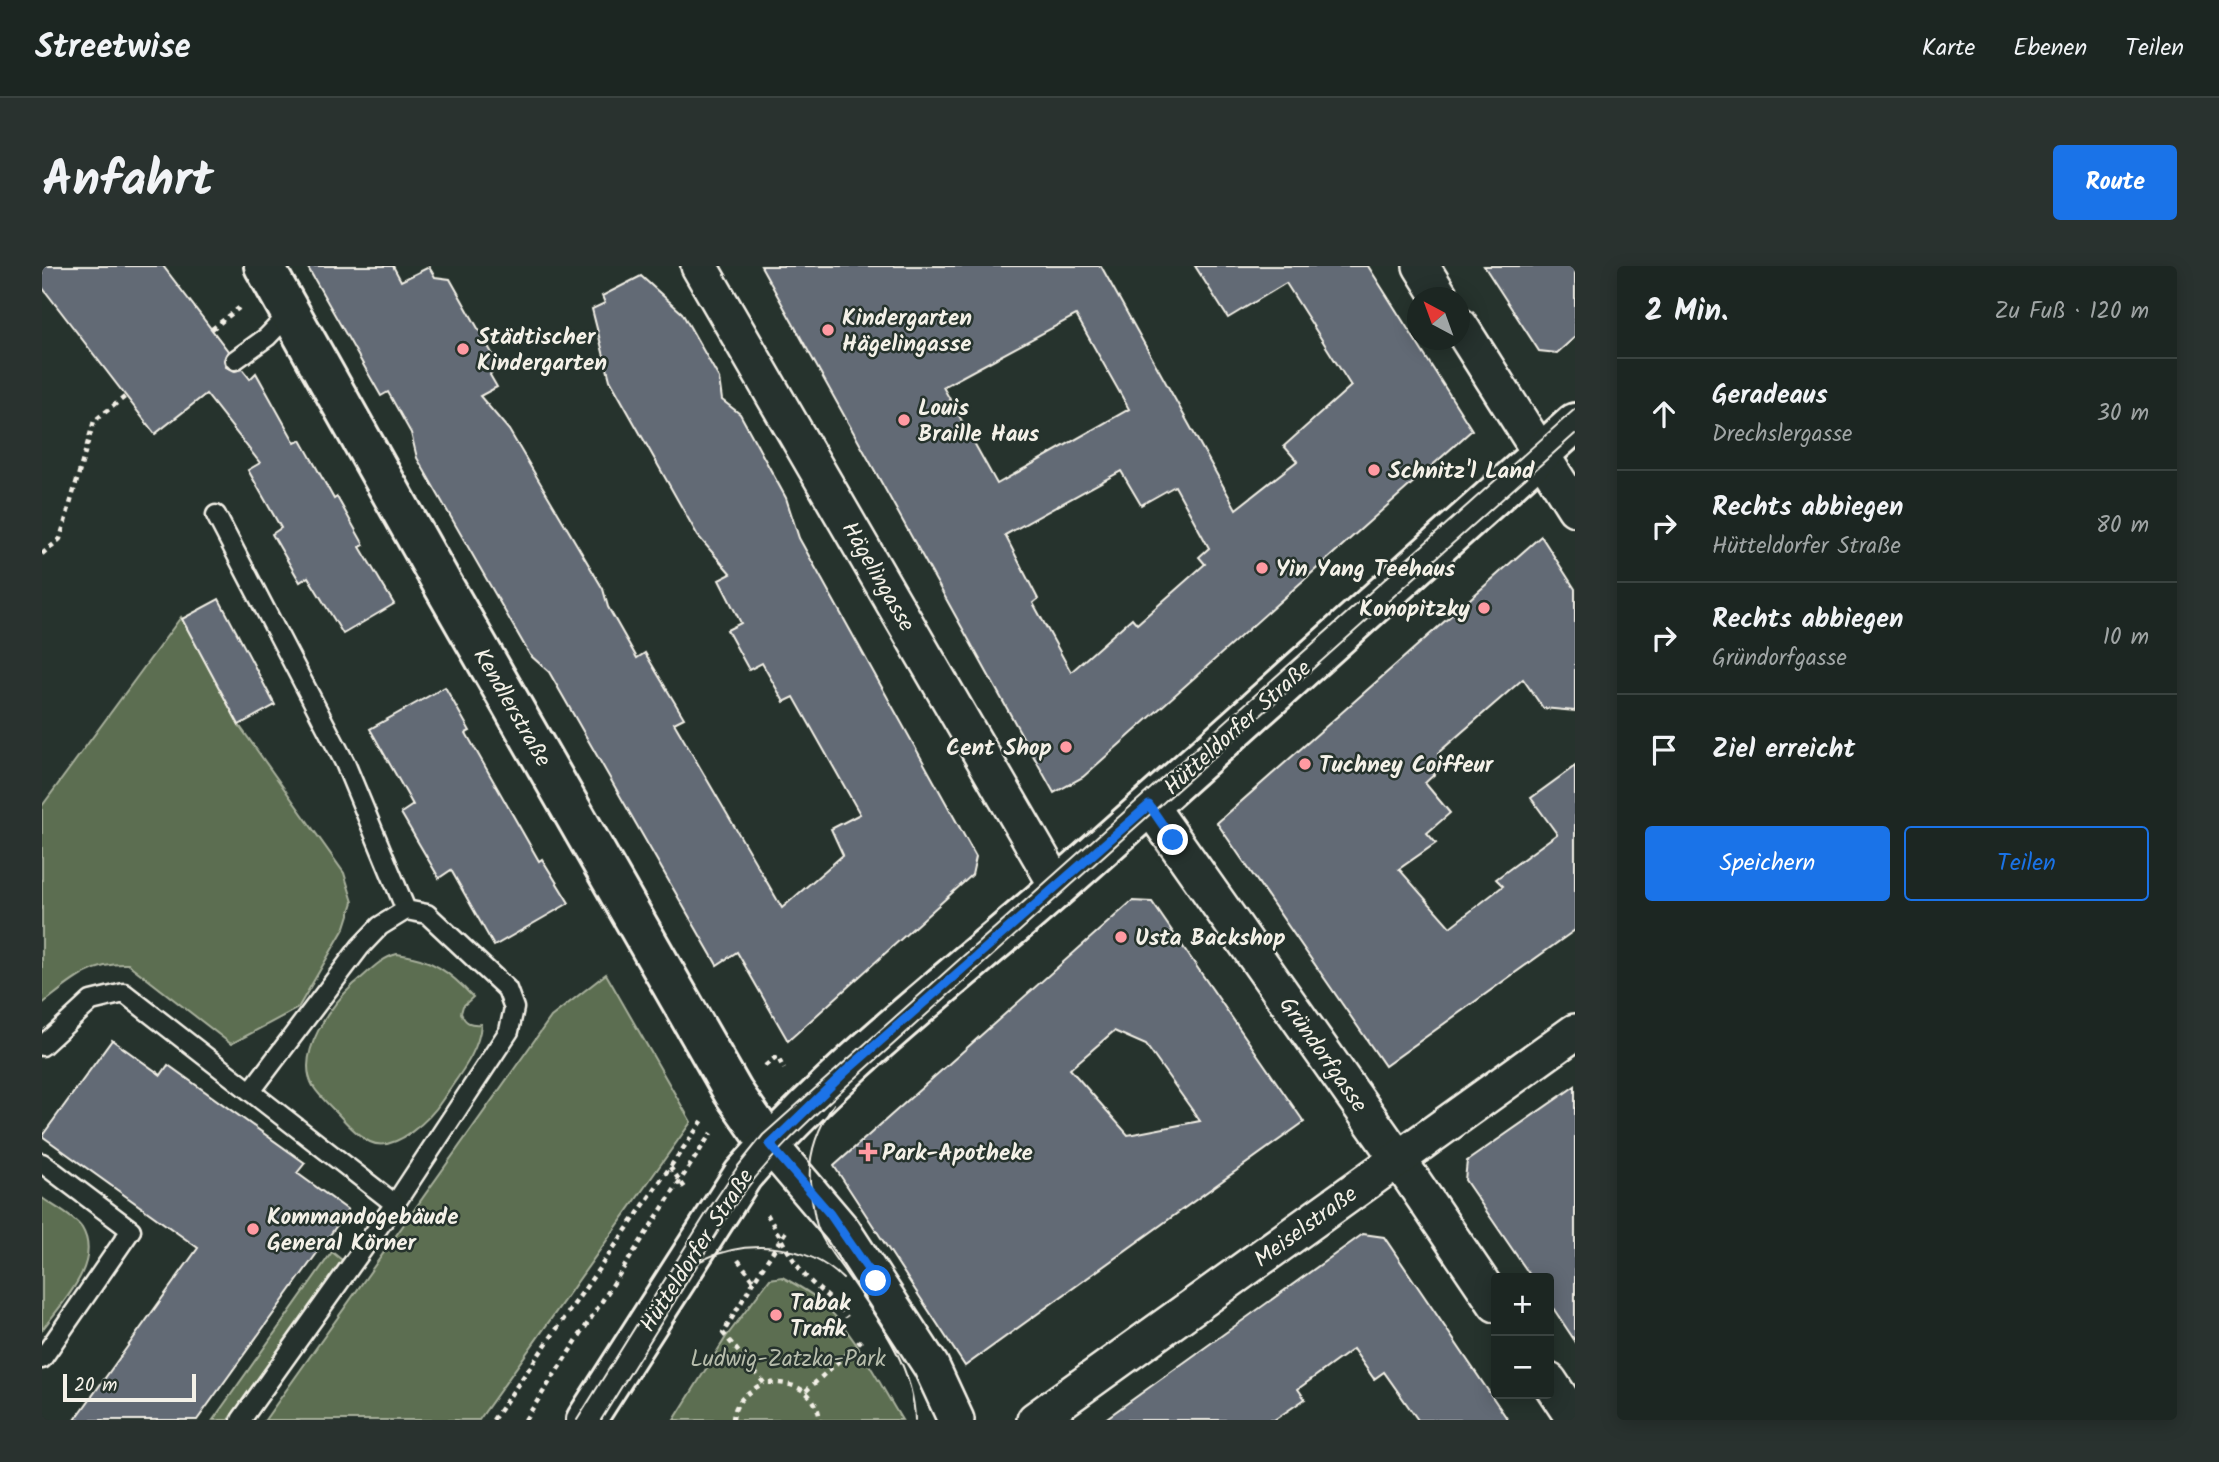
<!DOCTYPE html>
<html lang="de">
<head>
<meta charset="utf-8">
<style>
	body { margin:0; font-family:Kalam,sans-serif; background:#29322f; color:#f1f3f6 }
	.controls { position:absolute; right:21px; bottom:21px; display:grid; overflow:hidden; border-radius:7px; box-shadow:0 4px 18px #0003 }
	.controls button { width:63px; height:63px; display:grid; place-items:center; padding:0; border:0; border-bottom:2px solid #3a4340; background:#1c2622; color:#f1f3f6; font:35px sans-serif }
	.compass { position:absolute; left:1365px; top:21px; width:63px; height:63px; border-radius:50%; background:#1c2622; box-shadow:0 4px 18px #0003; rotate:319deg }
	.scale { position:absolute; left:21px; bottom:18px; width:133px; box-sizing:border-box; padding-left:7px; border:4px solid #f4f1e8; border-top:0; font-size:19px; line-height:24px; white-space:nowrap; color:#f4f1e8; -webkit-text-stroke:5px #26332d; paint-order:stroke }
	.stop { position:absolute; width:21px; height:21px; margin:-16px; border:5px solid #1a73e8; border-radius:50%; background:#fff }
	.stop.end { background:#1a73e8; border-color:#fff; box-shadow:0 2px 7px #0008 }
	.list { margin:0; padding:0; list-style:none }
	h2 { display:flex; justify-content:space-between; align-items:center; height:91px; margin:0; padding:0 28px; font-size:30px }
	h2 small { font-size:23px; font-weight:400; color:#a0a5a5 }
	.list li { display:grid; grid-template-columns:46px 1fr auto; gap:21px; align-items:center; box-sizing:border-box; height:112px; padding:0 28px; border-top:2px solid #3a4340 }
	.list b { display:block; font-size:26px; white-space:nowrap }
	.list p { margin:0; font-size:23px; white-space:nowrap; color:#a0a5a5 }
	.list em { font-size:23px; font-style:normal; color:#a0a5a5 }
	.actions { display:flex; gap:14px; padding:21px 28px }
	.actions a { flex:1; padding:16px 0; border:2px solid #1a73e8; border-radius:7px; text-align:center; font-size:24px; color:#1a73e8 }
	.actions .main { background:#1a73e8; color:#fff }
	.icon { flex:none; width:38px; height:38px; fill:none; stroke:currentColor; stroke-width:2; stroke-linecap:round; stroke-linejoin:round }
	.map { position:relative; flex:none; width:1533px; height:1154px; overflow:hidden; border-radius:7px }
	header { display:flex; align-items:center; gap:42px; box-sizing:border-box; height:98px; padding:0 35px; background:#1c2622; border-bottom:2px solid #3a4340 }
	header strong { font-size:33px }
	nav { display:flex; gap:38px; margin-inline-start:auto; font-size:24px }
	.intro { display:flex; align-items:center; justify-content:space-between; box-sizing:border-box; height:168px; padding:0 42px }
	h1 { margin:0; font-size:49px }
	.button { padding:18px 32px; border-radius:7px; background:#1a73e8; color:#fff; font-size:24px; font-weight:700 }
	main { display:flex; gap:42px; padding:0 42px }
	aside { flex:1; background:#1c2622; border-radius:7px; box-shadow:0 4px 18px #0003 }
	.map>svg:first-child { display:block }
	.green { fill:#5c6e51; stroke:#a8b09c; stroke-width:2 }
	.building { fill:#626b75; stroke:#f4f1e8; stroke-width:2; fill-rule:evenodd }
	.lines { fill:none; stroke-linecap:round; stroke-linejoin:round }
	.service-casing { stroke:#f4f1e8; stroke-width:23 }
	.minor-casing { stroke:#f4f1e8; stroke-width:40 }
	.tertiary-casing { stroke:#f4f1e8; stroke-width:44 }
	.secondary-casing { stroke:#f4f1e8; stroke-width:44 }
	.path { stroke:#f4f1e8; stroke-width:4.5; stroke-dasharray:5 5; stroke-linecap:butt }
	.service { stroke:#26332d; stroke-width:18 }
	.minor { stroke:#26332d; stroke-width:35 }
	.tertiary { stroke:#26332d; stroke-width:38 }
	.secondary { stroke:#26332d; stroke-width:38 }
	.tram { stroke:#f4f1e8; stroke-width:2 }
	.route { stroke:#1a73e8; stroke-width:9 }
	.poi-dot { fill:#ff9aa2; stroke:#26332d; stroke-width:2.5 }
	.labels { text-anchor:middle; stroke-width:5; stroke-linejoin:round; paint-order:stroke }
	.poi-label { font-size:23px; font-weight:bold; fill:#f4f1e8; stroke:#26332d; text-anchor:start }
	.street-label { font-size:23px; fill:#f4f1e8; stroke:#26332d }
	.park-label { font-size:23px; fill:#b7bdac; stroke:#26332d }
</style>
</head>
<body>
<header>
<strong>Streetwise</strong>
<nav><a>Karte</a><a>Ebenen</a><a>Teilen</a></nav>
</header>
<div class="intro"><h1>Anfahrt</h1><a class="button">Route</a></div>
<main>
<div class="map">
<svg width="1533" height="1154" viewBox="0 0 1533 1154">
	<rect width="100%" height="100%" fill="#26332d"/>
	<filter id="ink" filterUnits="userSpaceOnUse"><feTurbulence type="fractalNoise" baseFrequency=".0143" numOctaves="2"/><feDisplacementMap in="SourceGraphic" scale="14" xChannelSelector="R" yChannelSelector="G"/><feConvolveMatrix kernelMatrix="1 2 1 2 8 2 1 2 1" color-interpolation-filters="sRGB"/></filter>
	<g filter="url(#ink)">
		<g class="green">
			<path d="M139 351 197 459 302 607 311 636 303 661 256 742 189 778 86 698C48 696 28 717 0 738V540Z"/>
			<path d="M355 688C389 692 408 706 431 731L421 740 419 747C423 757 428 759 439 758 437 786 417 809 401 833 389 852 353 888 328 876 316 870 305 858 296 848 288 840 277 830 271 820 253 788 289 739 312 718 326 707 338 692 355 688Z"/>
			<path d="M564 708 649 856 437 1154H223L509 751Z"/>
			<path d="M0 932C10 939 34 952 40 962 61 997 19 1038 0 1064Z"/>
			<path d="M290 986 300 994 186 1154H171Z"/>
			<path d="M740 1011C753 1018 766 1025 777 1034 810 1062 837 1117 860 1154H632L684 1071 728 1013Z"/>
		</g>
		<g class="building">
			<path d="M0 0H121L186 85 182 94 184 101 193 105 200 103 208 113 214 107 253 177 259 174 292 233 295 231 322 279 318 281 352 338 301 368 266 311 258 316 230 268 239 262 206 204 218 197 164 128 113 168 0 21Z"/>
			<path d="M265 0H351L359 15 387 1 393 11 408 13 455 96 448 109 455 121 438 130 467 164 561 323 566 341 595 392 603 387 642 452 632 457 740 642 801 589 789 563 818 548 752 431 742 436 720 397 707 404 685 364 699 357 677 314 689 308 656 270 568 114 550 43 563 37 560 30 599 10 640 47 677 112 680 134 698 148 744 232 757 272 934 591 930 609 746 775 695 686 675 699 507 406 488 389 375 192 369 167 346 126 339 130Z"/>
			<path d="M719 0H1059L1194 243 1255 195 1242 180 1309 120 1244 17 1186 52 1153 0H1326L1430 164 1041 511 1012 527ZM1034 49 1087 143 955 218 901 121ZM1079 205 1099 239 1133 220 1167 282 1157 291 1163 298 1095 358 1090 352 1029 406 991 337 996 333 963 269Z"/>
			<path d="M1442 0H1533V71L1515 87 1497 85Z"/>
			<path d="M1499 270 1533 323V445L1501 442 1481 413 1396 487 1398 503 1383 517 1408 547 1385 567 1394 577 1357 603 1408 661 1461 620 1454 613 1515 568 1489 532 1533 500V664L1343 800 1175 557Z"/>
			<path d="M177 333 233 439 197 459 140 353Z"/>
			<path d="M403 421 428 465 424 467 497 595 500 593 527 637 452 680 409 604 397 612 359 547 371 539 328 463Z"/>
			<path d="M1090 635 1110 636 1262 856 923 1100 792 900ZM1072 765 1104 779 1158 855 1086 869 1028 803Z"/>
			<path d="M70 774 119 809 126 799 263 897 255 907 306 944 155 1154H33L156 982 0 870Z"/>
			<path d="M1533 820V1075L1507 1036V1012H1490L1423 914 1425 895Z"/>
			<path d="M1321 968 1342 971 1466 1154H1376L1342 1106 1332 1113 1311 1083 1256 1123 1263 1133 1232 1154H1062Z"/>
		</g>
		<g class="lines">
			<defs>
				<g id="service">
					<path d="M193 94 225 71 248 47"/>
					<path d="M174 249 303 497 364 644 385 648 465 723 472 742 467 765 353 938 199 1154"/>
					<path d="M0 780 49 735 82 727 353 938"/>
					<path d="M209 825 318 681 338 660 364 644"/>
					<path d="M0 897 89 964 0 1093"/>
				</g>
				<g id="minor">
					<path d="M657 0 1016 621"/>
					<path d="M1379 0 1399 32"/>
					<path d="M1418 60 1533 242"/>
					<path d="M1107 539 1356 893 1454 1038"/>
					<path d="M728 879 801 965 889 1100 914 1154"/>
					<path d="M1507 1115 1533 1154"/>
					<path d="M993 1154 1533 766"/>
				</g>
				<path id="tertiary" d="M222 0 401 319 691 826 728 879"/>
				<path id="secondary" d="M544 1154 701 909C794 801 910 714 1017 620 1190 467 1361 311 1533 157"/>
			</defs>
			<use href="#service" class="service-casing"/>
			<use href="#minor" class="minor-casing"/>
			<use href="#tertiary" class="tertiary-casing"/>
			<use href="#secondary" class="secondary-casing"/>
			<g class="path">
				<path d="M170 63 197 42"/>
				<path d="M0 288 18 273 52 155 84 130"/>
				<path d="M723 800 735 790 742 803"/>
				<path d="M628 901 643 922"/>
				<path d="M725 948C738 970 749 994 766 1013 779 1026 794 1036 805 1051"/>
				<path d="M696 994 712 1015 746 962"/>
				<path d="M712 1015 681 1067 722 1117C749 1115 774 1123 778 1154"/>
				<path d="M764 1125 822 1072"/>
				<path d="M451 1154 661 854"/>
				<path d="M483 1154 669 867"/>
				<path d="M691 1154C692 1135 707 1125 722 1117"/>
			</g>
			<use href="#service" class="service"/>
			<use href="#minor" class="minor"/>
			<use href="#tertiary" class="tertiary"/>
			<use href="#secondary" class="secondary"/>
			<g class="tram">
				<path d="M792 838C775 863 764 893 769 924 771 938 771 951 777 965 783 980 794 993 803 1006 833 1050 872 1098 873 1154"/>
				<path d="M658 995C704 973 764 976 801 1013"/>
				<path d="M535 1154 665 946 696 900 721 869 1533 143"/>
				<path d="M559 1154 690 943C722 895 764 857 807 818L1533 168"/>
			</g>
		</g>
	</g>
	<g class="lines" filter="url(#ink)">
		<path class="route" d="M834 1015 788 948 728 879 804 805 1107 539 1131 574"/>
	</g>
	<g class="poi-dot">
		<circle cx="786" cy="64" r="7"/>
		<circle cx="421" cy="83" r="7"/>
		<circle cx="862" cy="154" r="7"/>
		<circle cx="1332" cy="204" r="7"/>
		<circle cx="1220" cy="302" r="7"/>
		<circle cx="1442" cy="342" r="7"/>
		<circle cx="1024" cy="481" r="7"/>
		<circle cx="1263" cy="498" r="7"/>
		<circle cx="1079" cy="671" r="7"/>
		<path d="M822.5 875.5h7v7h7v7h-7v7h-7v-7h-7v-7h7z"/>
		<circle cx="211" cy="963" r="7"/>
		<circle cx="734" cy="1049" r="7"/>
	</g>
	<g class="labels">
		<g class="poi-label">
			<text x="800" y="59">Kindergarten<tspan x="800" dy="26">Hägelingasse</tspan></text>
			<text x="435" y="78">Städtischer<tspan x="435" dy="26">Kindergarten</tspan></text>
			<text x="876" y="149">Louis<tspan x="876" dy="26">Braille Haus</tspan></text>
			<text x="1346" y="212">Schnitz'l Land</text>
			<text x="1234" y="310">Yin Yang Teehaus</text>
			<text x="1428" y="350" text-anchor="end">Konopitzky</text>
			<text x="1010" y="489" text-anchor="end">Cent Shop</text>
			<text x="1277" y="506">Tuchney Coiffeur</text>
			<text x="1093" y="679">Usta Backshop</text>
			<text x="840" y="894">Park-Apotheke</text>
			<text x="225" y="958">Kommandogebäude<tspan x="225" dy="26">General Körner</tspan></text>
			<text x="748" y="1044">Tabak<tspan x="748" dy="26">Trafik</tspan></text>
		</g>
		<g class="street-label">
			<text transform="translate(837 310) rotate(60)" y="8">Hägelingasse</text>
			<text transform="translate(471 441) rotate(60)" y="8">Kendlerstraße</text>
			<text transform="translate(1195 461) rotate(-42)" y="8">Hütteldorfer Straße</text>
			<text transform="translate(1282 788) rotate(55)" y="8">Gründorfgasse</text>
			<text transform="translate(1263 960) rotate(-36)" y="8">Meiselstraße</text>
			<text transform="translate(654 984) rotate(-57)" y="8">Hütteldorfer Straße</text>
		</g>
		<g class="park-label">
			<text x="746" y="1100">Ludwig-Zatzka-Park</text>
		</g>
	</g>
</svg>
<div class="controls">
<button>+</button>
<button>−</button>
</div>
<svg class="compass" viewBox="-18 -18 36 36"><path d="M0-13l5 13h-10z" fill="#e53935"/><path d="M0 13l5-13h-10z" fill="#a0a5a5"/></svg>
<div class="scale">20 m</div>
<div class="stop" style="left:834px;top:1015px"></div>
<div class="stop end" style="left:1131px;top:574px"></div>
</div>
<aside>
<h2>2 Min.<small>Zu Fuß · 120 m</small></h2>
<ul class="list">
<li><svg class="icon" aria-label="ahead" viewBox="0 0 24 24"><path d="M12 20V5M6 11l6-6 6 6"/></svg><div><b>Geradeaus</b><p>Drechslergasse</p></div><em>30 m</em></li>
<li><svg class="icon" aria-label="right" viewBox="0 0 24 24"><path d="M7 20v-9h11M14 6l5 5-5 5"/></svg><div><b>Rechts abbiegen</b><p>Hütteldorfer Straße</p></div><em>80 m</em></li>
<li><svg class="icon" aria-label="right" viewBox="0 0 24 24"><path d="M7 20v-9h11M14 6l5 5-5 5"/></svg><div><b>Rechts abbiegen</b><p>Gründorfgasse</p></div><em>10 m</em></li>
<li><svg class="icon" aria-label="arrive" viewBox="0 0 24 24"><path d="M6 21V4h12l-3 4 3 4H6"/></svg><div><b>Ziel erreicht</b></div></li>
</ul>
<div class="actions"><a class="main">Speichern</a><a>Teilen</a></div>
</aside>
</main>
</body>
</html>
